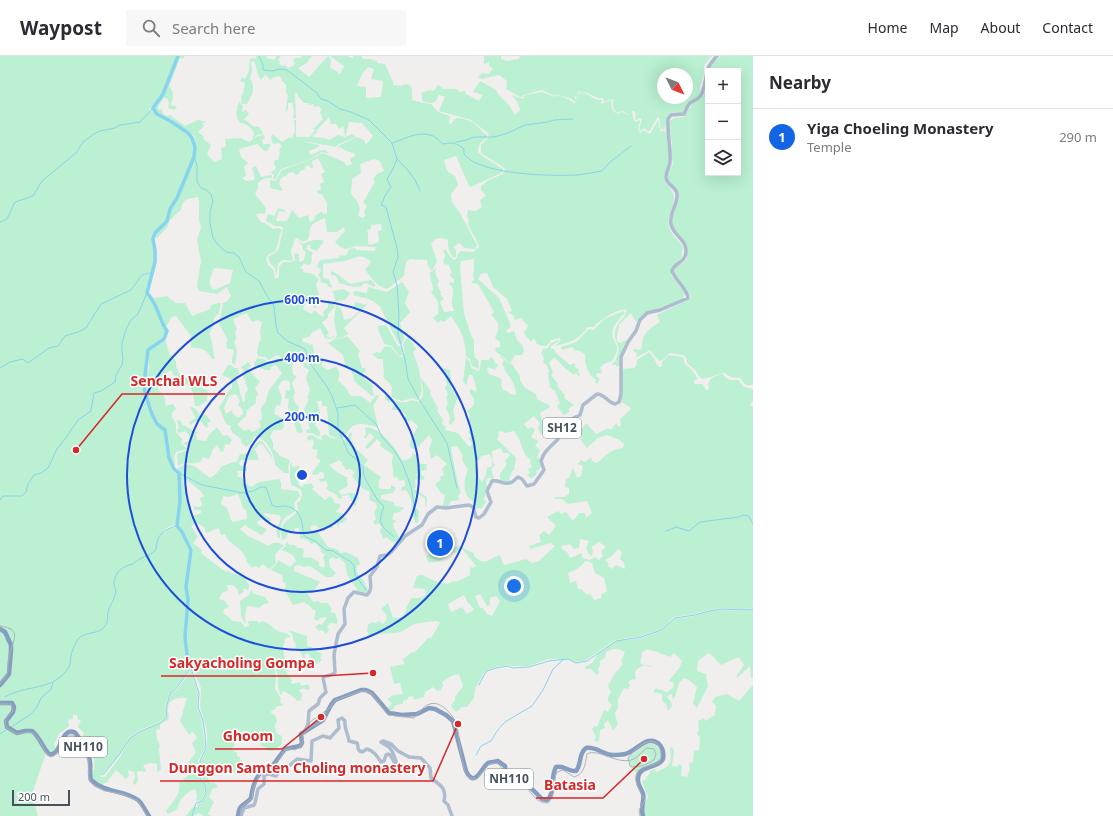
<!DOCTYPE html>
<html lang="en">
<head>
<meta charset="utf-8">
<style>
	body { margin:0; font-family:"Noto Sans",sans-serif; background:#f7f7f7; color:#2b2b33 }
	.controls { position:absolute; right:12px; top:12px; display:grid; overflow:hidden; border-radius:0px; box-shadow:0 4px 16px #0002 }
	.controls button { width:36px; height:36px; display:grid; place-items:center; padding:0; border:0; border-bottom:1px solid #e1e1e2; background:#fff; color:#2b2b33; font:20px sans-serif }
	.compass { position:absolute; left:657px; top:12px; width:36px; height:36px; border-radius:50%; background:#fff; box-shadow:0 4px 16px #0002; rotate:132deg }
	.scale { position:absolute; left:12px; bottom:10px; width:58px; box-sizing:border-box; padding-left:4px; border:2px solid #46515c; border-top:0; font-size:11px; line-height:14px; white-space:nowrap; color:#46515c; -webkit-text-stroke:3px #fff; paint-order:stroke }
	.you { position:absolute; left:514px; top:530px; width:14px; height:14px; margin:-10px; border:3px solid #fff; border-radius:50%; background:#1a73e8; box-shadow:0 0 0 6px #1a73e833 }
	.badge { display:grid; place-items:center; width:26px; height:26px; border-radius:50%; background:#1465e5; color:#fff; font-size:13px; font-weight:700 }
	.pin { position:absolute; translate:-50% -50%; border:2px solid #fff; box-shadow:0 1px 4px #0006 }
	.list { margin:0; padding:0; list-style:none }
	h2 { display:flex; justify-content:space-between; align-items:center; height:52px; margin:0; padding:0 16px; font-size:17px }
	h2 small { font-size:13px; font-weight:400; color:#7c7c81 }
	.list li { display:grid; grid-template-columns:26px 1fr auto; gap:12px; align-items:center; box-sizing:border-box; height:56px; padding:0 16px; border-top:1px solid #e1e1e2 }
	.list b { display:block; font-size:15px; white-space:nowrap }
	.list p { margin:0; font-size:13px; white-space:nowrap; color:#7c7c81 }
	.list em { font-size:13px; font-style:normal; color:#7c7c81 }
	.icon { flex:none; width:22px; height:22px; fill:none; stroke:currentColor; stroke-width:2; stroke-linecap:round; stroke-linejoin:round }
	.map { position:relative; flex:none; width:753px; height:760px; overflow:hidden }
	header { display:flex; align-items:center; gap:24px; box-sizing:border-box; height:56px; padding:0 20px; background:#fff; border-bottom:1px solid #e1e1e2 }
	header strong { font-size:19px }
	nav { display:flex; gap:22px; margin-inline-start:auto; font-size:14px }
	.search { width:280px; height:36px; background:#f7f7f7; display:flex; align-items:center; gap:10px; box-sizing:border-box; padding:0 14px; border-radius:0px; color:#7c7c81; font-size:15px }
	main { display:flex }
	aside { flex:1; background:#fff }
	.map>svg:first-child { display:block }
	.green { fill:#bbf0d2; fill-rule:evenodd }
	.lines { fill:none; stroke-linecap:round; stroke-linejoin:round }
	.stream { stroke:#87d4ee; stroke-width:1 }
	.river { stroke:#87d4ee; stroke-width:3.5 }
	.major { stroke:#adbcce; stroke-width:3.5 }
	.highway { stroke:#859ebf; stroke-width:4.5 }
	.rail { stroke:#b0b3b9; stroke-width:1 }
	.ring { fill:none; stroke:#1d4ed8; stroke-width:2 }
	.labels { text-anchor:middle; stroke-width:3; stroke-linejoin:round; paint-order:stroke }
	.shield { fill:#fff; stroke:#7e858d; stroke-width:1 }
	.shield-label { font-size:12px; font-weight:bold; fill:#46515c }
	.centre { fill:#1d4ed8; stroke:#fff; stroke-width:2 }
	.ring-label { font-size:12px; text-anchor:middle; font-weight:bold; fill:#1d4ed8; stroke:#fff; stroke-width:3; stroke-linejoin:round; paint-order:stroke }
	.leader { fill:none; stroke:#d62828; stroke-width:1.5 }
	.callout-dot { fill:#d62828; stroke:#fff; stroke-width:1.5 }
	.callout-label { font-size:14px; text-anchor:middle; font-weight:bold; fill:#d62828; stroke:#fff; stroke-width:3; stroke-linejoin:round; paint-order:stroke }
</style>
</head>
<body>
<header>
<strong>Waypost</strong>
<div class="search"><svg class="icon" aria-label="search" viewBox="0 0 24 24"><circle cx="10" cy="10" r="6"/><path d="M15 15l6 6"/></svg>Search here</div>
<nav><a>Home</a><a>Map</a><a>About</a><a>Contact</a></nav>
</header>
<main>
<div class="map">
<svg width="753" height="760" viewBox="0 0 753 760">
	<rect width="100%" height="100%" fill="#f1eeee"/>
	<g class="green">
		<path d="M0 0H177L162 37 149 54 150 56 152 54 156 59 172 66 188 77 192 82 194 91 193 100 186 116 176 142 170 153 166 165 154 177 152 183 154 194 152 215 141 219V221L143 219 151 217 147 237 139 255 147 238 152 243 160 266 166 275 163 283 147 293 143 329 145 338 151 358 157 369 164 375C165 388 166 400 172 412 174 414 177 416 178 419 183 431 178 457 176 469L168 471 163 475 164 477 169 473 177 471 182 476 191 495 185 531 187 544 184 581 186 599 190 612 175 633 169 637 165 653 166 661 159 666 138 675 129 681 119 699 100 721H105L120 701 130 682 140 676 160 667 168 661 166 653 171 637 177 634 191 614 198 637 197 651 202 666 205 692 198 705 200 714 199 722 204 730 205 737 201 744 196 745 197 740 195 733C185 737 180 743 177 753L168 758 166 755C172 747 182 737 179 727L190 718 186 710 196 696 192 687 197 682 195 678 192 676 189 679 180 665C183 657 184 650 187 642 180 641 169 642 168 651 167 656 170 659 168 664L160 668V673L156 674 157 683 160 690 159 693 161 714 157 716V708L151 707 143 709 146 715 144 716 139 715 137 716 138 725 135 729 133 727 135 721 134 716 128 714 129 720 126 723 116 714 106 727 101 728 92 724V714H94C96 700 91 692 83 680L84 677 78 671 81 665 78 663 77 659H73V663L68 664 69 670 59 678 54 688 56 692 54 696 51 697 47 694 32 738 38 760H0Z"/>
		<path d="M178 0H184V1L183 3 180 2 169 30C175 37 173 41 171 49L175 50 177 52 174 54 168 52 169 47 167 42H164L158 51 159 54 162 53 163 58 167 60 170 59 185 70 198 64 207 66 202 67 204 70 198 76 204 81 203 83 211 89 207 98 214 106 222 103 221 92 226 90 225 83 241 82 249 86 258 80 264 79 265 82 262 84 263 88H270L271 89 266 96 260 91 258 88 239 93 241 101 248 107 244 111 246 120 242 122 246 125 254 124 255 121 252 112 256 110 261 121 272 119V122C266 121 262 123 258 127V133L255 138 266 152 265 158 260 157 256 159 262 167H265L273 173 279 172 282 174C279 179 278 191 276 194 272 198 268 197 266 202L268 209 273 213 275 222 277 223 279 220V211L283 206H291L295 204 294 197 299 198V205L301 206 304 204 306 196 303 194 302 189 297 184 303 188C309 185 317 182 324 185L317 195 311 193 310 189H308L306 193 313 197 311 201 312 203 311 208 307 209 304 207 300 213H303V216L313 218 319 223 316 229 319 238 316 243V252L306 246 303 253 311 258 315 254 317 257 323 261 324 259 323 256 328 251V243L332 248 335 244 333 235 343 233 350 237 345 244 336 245 334 248 335 251 328 258V262L322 266 329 277 326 280 331 282 334 279V281L330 283 325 282 320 272 310 278 311 280 302 283 303 286 308 287 310 289 312 288C315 295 314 302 312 308L308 309 304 299 301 298 282 302 277 299 269 304 265 301 258 300 257 297 259 286 261 284 260 276 262 266 258 264 252 266 247 257 233 263 237 274 235 275 236 283 234 285 237 296 235 309 232 307V302L234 298 233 293H227L226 286 228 284 219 268 223 247 227 245 231 240 227 231 217 238 199 235 197 230 201 205 197 184 201 171 199 164V145L198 141C187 143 183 142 181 154 176 157 173 162 169 165L168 170 157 182 156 180 157 177 167 165 171 153 177 143 195 100 196 92 194 80 173 65 157 58 153 52 164 38ZM214 212 233 214 230 227 214 234C206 228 211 220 214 212Z"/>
		<path d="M257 0H267V2L275 4 276 0H281L278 4 280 6 279 8 282 10 285 9 288 12 291 11 295 8 293 4 295 2H300L302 0H311L312 1 309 3 307 7 298 12 309 21 328 0 331 3 330 11 340 18 344 10 330 0H347L353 2V0H361L363 3H370L377 5V7L385 8 393 26V29L402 30 405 28 410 29 412 33V44L423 47 431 48 438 56 450 60 449 67 451 68 456 62C461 62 468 64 472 66 478 69 481 76 487 79V82C480 86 478 89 478 96 486 104 495 107 503 113V116L501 117 471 131 469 130 456 100 444 104 447 115 455 120 458 129 451 138 452 146 460 157 477 189 475 193 464 192 459 187 454 191 456 195V201L454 202C448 197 448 191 448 184 440 181 436 181 431 188L437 205 432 215 428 210 427 204 410 203 406 206 404 220 387 233C376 230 372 222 365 214L371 206C361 196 356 202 345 205 338 206 330 207 323 208V222L329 223 332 232 327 230 328 228 320 226 321 223 318 219 321 214 317 210 320 204 339 202 340 199 344 200 347 198 349 193 355 192 356 194 375 195 376 191 356 190 346 193 340 191 335 186 345 175 344 171 337 176H327L325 162C320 164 311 167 310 173 308 181 312 182 303 186L297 182 295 183 291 195 293 203 292 205 283 204 278 208 276 221 275 212 270 207 268 201 276 196 279 192 283 172 281 170H275L266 165 268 158 275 160 278 152 285 154V156L279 155 276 165H287L292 154 299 162 308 159 310 166 314 164 315 160 322 155 323 158 327 157V147L322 138H318L317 135 321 133 320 128 324 126 321 118 325 116 318 102 312 105 313 111 311 112 308 109 305 111V113L300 115 299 118 296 119 293 116 288 117 287 119 281 122 279 128 283 134 282 135 270 132V124L275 125C279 122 279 118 282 114L307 105 323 97 344 106 347 110 352 108 350 103 355 100V98L344 94 342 92 337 91 338 90 357 81 364 84 366 89 373 80 362 67 349 66 346 78V80H345L343 70 339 73 336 68H331L329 61 317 74 318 75 313 73 323 63 320 56 322 54 319 50 314 51 313 48 309 49 308 47H304L298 40V38L295 37 296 63 293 61 294 56 292 46 290 47H288V53L285 58 288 39 286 37V29L282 25 281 21 277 20 275 22 274 21 270 24 268 21 265 19 261 24C257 19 257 12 254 5L251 6 252 15 250 22C256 33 253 37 247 48H242L241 40 243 37 245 27 240 25 242 21 244 23C250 19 249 9 250 2L254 3 256 2ZM368 11 374 13 371 23 383 25 381 41 366 42V31L357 30 362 18ZM374 103 380 105 384 115 377 118 373 123 375 126 363 146 367 150 364 156 366 159 363 162 358 160C362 151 358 145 351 138L352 123 361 117 360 108ZM381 168 382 174 378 175 379 186 369 189C367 184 369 179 367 174L371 173V169Z"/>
		<path d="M484 0H501V3L507 5 519 3 520 0H712L704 9V18L700 30V38L683 57 680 58 671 57C665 63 667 67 664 74L663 72 661 74 659 61 657 62 649 76 644 72 640 75 639 73 642 63 640 62 636 64 635 63 636 58 634 55H632L628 58 622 55 617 57 613 52V43L603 46 604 44 603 42H598L585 36 584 38 579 35V37L577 36V42L575 40V46L572 43 555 38V40L542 34 523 39 522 41H520L506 33 507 25 499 19 482 23 478 21 482 17 489 18 493 13 489 10V6L484 8ZM663 18H687V42H663Z"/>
		<path d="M721 0H753V329H746L740 322 731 321 724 317 703 323 700 322 696 315 687 307V303L683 299 670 297 663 304 659 305 650 294 635 302 637 299V297L633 295 634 293 640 294 642 292C641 279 649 272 660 266L657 259 691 242 689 237 680 229 674 215 676 211 683 207 687 203V188L674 175 672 165 679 140C678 132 667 128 668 120 668 116 672 111 673 108L671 98 672 88 669 71 670 65 674 62 684 61 692 48 701 41 707 26 708 14 710 9ZM708 15H738V117H708Z"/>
		<path d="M480 25 495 33 499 39 509 49 515 59 520 54 518 47 512 39 523 43 524 40 526 39 542 36 555 41 556 39C563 41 570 43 575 48L576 41 578 43 577 37 579 38 580 36 584 39 585 37 595 43 602 44 601 48 612 44C611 50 611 55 618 58L622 56 628 59 630 56H632L634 65 637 66 639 64 640 65 638 73 640 77 643 74 650 78 658 64 661 77 663 74 665 76 666 73C668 84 670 95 669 107 669 112 664 116 664 121 665 130 675 133 674 143 673 152 667 161 669 171 671 179 679 184 683 191L681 203 671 212V219L685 238 682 243 658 254 645 256 636 266 631 257 619 269C619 274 616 280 617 286L621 287 623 285H626C628 281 632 278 634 274 636 268 637 266 641 262L635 275 629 281 624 289 620 302V308L617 311 616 309H612V307L615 306 619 293C618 288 615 285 615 280 614 267 624 265 627 254 617 252 600 264 594 271H588C577 285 571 286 555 290L561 284 559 282 551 284 547 290H543L537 288 534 282 531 286 524 277 528 270 521 262 515 264 514 260 508 256 512 255 507 243 493 231 487 217 481 218 478 223 499 242 510 267V272L506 274 508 277 514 275 517 284 522 289 524 295 522 299H515L510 308C505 303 502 299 496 296L495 292 500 291V286L495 282C500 271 500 267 491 259L494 256 478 228 472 227 471 226 474 224 473 219 474 215V203L461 205 460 211 464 257 470 276 474 285V298L475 302 478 304 479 313 472 310 470 303 466 300C465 281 461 275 451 260L444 266 441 264 438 267 433 262 438 258C438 254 439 248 437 244 435 240 432 239 431 235H433C434 228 429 223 430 216L433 215 436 211 435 217 439 225 437 229 441 236 440 238 444 243 440 246 444 256 454 255C453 252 451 248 452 245 452 238 456 233 449 228L450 226 454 227V223L451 221 450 218 452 217 449 209 444 208 443 203 445 202V198L443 196 445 193 449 199 454 204 457 202V199L461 195 473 196 479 191C477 183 471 176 468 168L469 165 467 160 468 154 476 155 482 151 480 144 486 140 481 134V130L489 124 503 118 505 113C498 106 489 103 481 97V89L489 81 488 77 471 64 439 55 445 40 438 39 437 44 433 47 423 46 421 37 430 34 432 35 435 34 437 30 439 29 443 33H457L459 36 465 35 466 38 479 45 483 39 473 36Z"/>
		<path d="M240 45 241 49 243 50 242 56 246 54 249 58 244 63 253 70 259 71 263 77 261 79 258 78 252 84 254 77C252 72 246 67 240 67 237 62 235 58 238 52L237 51Z"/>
		<path d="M294 64H296V81H310L315 74 317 76 312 81 325 82 329 84 338 79 345 81 352 78 356 81 337 89 336 91C324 89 312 86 300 85L319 89 318 91 309 95 310 99 322 94H326L329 98 322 96 306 105 281 113 275 124 273 123 274 119 271 117 272 115H274L276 111 274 108 275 104H278L280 96 279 94 282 90 279 87 273 88 271 82 272 78 282 86 290 81 296 84 292 81 295 75Z"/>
		<path d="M331 215 337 218 350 228 371 224 375 228V231L369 229 368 227 362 228V230C358 231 353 231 349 230 345 229 344 227 340 228L336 220 331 219Z"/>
		<path d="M402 226 409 236 405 247 410 256 400 267 404 282 402 288H399L380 251C373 243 366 242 355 240L353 237 355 235 367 237 368 231 387 236Z"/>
		<path d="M167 240 176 247H185L192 260 210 253 211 249 218 247H221L219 257 214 262V269L209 278C214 287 212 295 215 303H212C207 294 201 291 191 292V280L176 260 172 261 166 271 161 265 154 242Z"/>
		<path d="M355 246 367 249 344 272 348 278 343 281 333 284 336 281 337 279 334 265 336 249 341 253 344 264 352 262 359 255 358 252 354 253 353 249H355Z"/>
		<path d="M623 255 625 257C617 265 609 272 614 284 615 288 618 290 617 293 617 297 614 301 612 305L604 308 600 312 602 317H597L596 320 600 323 597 328 595 326 596 324C588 319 584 306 585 298L578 294 576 295 572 291 562 294 561 291 576 286 589 273 594 274 604 263Z"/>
		<path d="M386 269 398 290H401L403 298 402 300H399L392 290 384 288C383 282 378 277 378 270Z"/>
		<path d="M347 280 360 295 358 298 362 312H365L366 316 362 318 365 323 373 330 372 333 374 339 372 340 355 326 351 313 346 312 343 299 328 287C332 283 342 283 347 280Z"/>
		<path d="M408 280 416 293 413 296 419 313 422 335 418 344 412 342 402 345 391 341C393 330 392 329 384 322L383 303H378L372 298 377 296 380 297 385 290 391 291 399 301H402L405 297 403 288Z"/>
		<path d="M558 284 559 285 551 290V293H554L556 297 570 309 574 307 576 309 574 310 579 314 578 316 580 319 579 321 576 317 574 319 566 313 554 301 549 307 553 316 551 319 558 328 557 330 565 339 564 342 574 349 569 352V356L564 359 557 350 560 347 555 335 550 331 548 317 549 315 547 310 543 306 544 302 541 297 543 293 548 292 551 287Z"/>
		<path d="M165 285H166L169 297 176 305V310L181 321H194L200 331 208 335 207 345 199 350H195L193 337 189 328 179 329 171 314 163 319 162 327 157 332 164 340 166 350 173 348 176 353 172 357V361L176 368V376L182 383 181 387 187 393 176 396 174 401 175 409H173L169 401 167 391 166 375 165 372 158 367 153 357V353L149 344 145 328 149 312 148 296Z"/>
		<path d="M317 296 323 305 321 309 327 314 336 311C340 315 340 318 338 324L348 334V336L351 340H361L370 347 376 339 379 340 373 350 378 370 377 371C367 369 356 364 349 374 345 378 346 381 340 384L329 379 327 350H322V345H317L320 357 315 369C318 373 322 376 319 381L312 377H307L306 374 310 373 304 353 309 343 307 342 310 334 306 322 309 314 304 311 302 303H303L308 310H312Z"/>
		<path d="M649 296 651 298 659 311 662 310V306L669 299 683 301 685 308 692 314 698 323 694 324V328H702L706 334 709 333 708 327 713 321 722 318 729 324H738L744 331 753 333V344L750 349 753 351V551L745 554 721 552 704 555 695 558 674 561 661 573 656 575 641 580 615 584 586 604 578 606 567 603H548L529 610H512L508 609 496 611 487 614 483 618 475 633 474 642 467 651H462L456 656 451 650 455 644V641L463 630 459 618 451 620 442 626 443 629 441 634 437 635 433 631 425 636 424 641 414 644 413 640 408 641V643L403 645V648L396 649 393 653 388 655 387 653 392 647 387 643 394 639 403 638 400 627 394 628 390 611 404 608 403 603 412 596 414 597 428 582H431L440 567 437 565C430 566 422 566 415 568 410 569 406 574 401 576 392 578 379 576 370 581L367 575 368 569 372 566 375 567 379 565 383 568 387 563 386 558 381 553 388 547 393 562 403 561C407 553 406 549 412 542H420L426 539 425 533 413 532 417 520 422 519 437 526 447 528 454 525 456 526 470 519V511L473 512 476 510 464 495 462 493 454 497H450C443 504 438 507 428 506L426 500 459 490 466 494 474 497V500C486 511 487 503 500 499L504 509 526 503 532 507 539 505 555 490 550 487 531 493 529 490 541 486 539 479 544 475 549 479 556 470 547 461 558 455 561 458 566 456 573 465 579 457H585L586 462 592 457 587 445 568 448 562 443H555L554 441H564L569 438V432L565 431 566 423 569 422 573 412 577 422 581 420 583 410 578 408 581 404 585 406 591 401 592 405 597 407C608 399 606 395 623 392L624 388 620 384 607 379 598 382 587 392 580 383 582 381 579 377 586 367 596 378 608 372 611 374 616 367 619 371 621 369 620 363 630 354 631 352 620 345 622 313 634 312 636 310 637 304ZM580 483 589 485 586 491 588 497 592 500 593 494 591 491 599 486 606 491 601 495 603 500 599 504 595 501 590 504 582 502V497L570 502 567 496 563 494 561 490 570 488 574 493 579 492ZM618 493 622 496 620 503 624 507 625 513 616 509 612 513 608 510 609 508 605 504 612 500ZM586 505 592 507 595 517 604 522 607 535 601 539V542L594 544 590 538 587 539 581 533H578L576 525 570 527 568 517 577 513ZM480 538 487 550 490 549V542L496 540 500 545 492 560 487 558 483 552H480L475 540ZM464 539 468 547 470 548 474 554 467 558 462 551 451 556 448 548Z"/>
		<path d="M501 300 508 307 512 308 520 320V324L525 332 536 338 537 343 546 348 547 347 550 351 540 357 542 364 546 367 544 371 550 375 548 378H541L538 373 540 367 534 360 524 368 528 373 532 371 535 374 531 381 538 385 535 390 540 394 537 402 540 403 542 410 540 411V413L536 415 537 417 532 423 527 419 530 417 528 413 532 411 530 407 531 404C521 398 522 383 514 375L504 377 502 375 498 376 499 380 497 383 516 402 514 414 512 415 511 419 509 422 511 426 508 427 500 424V418L507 408 505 405 510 399 508 397H503L501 392 492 395 493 407 495 409 491 413 494 422 492 423 490 421 487 423 486 428 488 430 485 435 486 440 483 442 486 446 481 453 480 452 475 453 474 450 475 447C474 446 472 445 470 443 462 436 464 422 468 414L462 404 463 400 457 390 451 391C451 394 459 434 461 436L458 440 459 444 451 445 448 450H443L445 439 441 437 435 428 441 424 440 421 444 419 442 413 447 408 437 399 431 403 429 393 432 384 429 379 418 391 413 393 410 391 411 383 418 370 411 364 409 366 404 363 406 359 400 354H392L393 350 395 349 394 346H390L385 344V340C390 342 396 346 401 346 410 347 407 342 419 346 426 338 422 332 421 322L431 335 430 338 438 352 437 355 443 364 442 368 446 371 445 374 458 377 469 391 472 388 469 383 471 380 468 376 472 371 469 364 470 359 467 355 474 349C474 343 473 340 469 336L471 333 476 336C477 332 474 323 472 319H469L466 329 463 325 466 302 470 306 471 312 478 315 480 313 481 304H488L492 301 495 306V307L498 309 495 314 488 311 487 315 489 318 502 323 501 329 503 334 509 336V338L516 339C516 328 510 322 504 313L505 312 502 309 504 304 500 301ZM490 398 492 404V410L487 412 486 419 482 426 477 419 479 414 474 406 479 404 481 400Z"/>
		<path d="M257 302 263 303 269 307 276 305 275 303 276 302 284 305 297 303V306L292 309 293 319 297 320 292 327 295 336 293 341 295 347 299 351 297 358 303 376 301 377 297 376 292 358 288 352 289 343 285 342 286 334 290 335V326L286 324 282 325 278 331 282 342 280 349 276 350 274 358 282 362 284 371 281 374H274L270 380 273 387V392L280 400 288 403 290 405 288 411 289 417H284L275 409C276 400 265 379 254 380L252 386 246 391 241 386V383L233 377 230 373 231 370 226 368 219 351C227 343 224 337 232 332L231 323 222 319 228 309H231L234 312H238L239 317 236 322C239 330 240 338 243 346L245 345V337L248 334 243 319 245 317 241 311 248 306 251 310 248 313 260 326 255 332 258 338 256 341V347L247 354 246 360 237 368 244 375 248 373 253 376 261 371 259 365 262 363 261 352 265 347 269 334 282 317 276 309 271 311V314C265 315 261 311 255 311L254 306 256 305ZM236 338 240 345 238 349 242 353 243 358 238 362 233 358 232 354 226 358 224 352 229 340Z"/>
		<path d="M440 310 447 314 450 313 451 326V333L458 340 453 355 455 363 451 369 449 367 450 361 446 352 448 347 446 342 448 338 445 332 447 329 445 320 446 318 441 316Z"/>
		<path d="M190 351 195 352 201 360 205 358 211 365 207 367 209 370 206 372 201 365H196L190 369 189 366 196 362Z"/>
		<path d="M177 364 181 365 182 369C188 370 191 375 198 376L196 378 197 384 206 385 209 379 217 371 223 380 227 379 232 384 229 389 225 388 224 395 221 396 217 389 212 395 211 399 208 403 203 401 200 406C194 407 191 409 186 406L178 410 177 398 188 394V391L183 387 189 385V379L185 375 179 377 177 375 179 372Z"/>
		<path d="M365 371C383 372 394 392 403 405L411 402 413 397 416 399 419 408H427L426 414 421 415V418L425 421 423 424 416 423 415 425 416 430 414 433 427 441 426 451 425 450V443L418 437 415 439 416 452 419 455 418 466 415 467 414 462 412 460C414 453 411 440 406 434L401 435V432L406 429 404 424 399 425 397 420 394 422 392 407 393 399 380 390 381 387 377 383 368 393 365 391 374 381 370 377 365 383 364 381 366 378Z"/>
		<path d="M351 376 352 378 351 382V385H353L352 389 368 404 364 409 381 421 378 426 379 429 378 431 381 433H391V429L396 432 393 437 381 439V443L393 446 395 450 403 451 404 453 401 454 400 456 394 457 392 463 396 465V466L393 467 394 472 400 483 397 488 393 485 392 486 386 481 383 483 382 478 380 477V474L382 472 379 467 375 469 373 465 376 463 374 457 377 451 376 447 369 444 370 436 362 432 352 420 355 416 350 413 346 414 340 404 329 409 337 416 348 422 347 424 348 430 339 435 341 439 350 437 356 438 359 442 356 445 357 448 354 450 349 439 342 440V442L340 443 337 441V439L332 436H330L326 432 328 430 326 425 320 426 319 423 324 422V417L320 416 319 418 313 419 312 417 320 406 319 403 316 402 318 394 312 393 314 386 312 383 309 385 307 382 308 380 312 379 321 384 322 380 325 378 329 381 344 385Z"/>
		<path d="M259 385H262L270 396 273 403 262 388 259 389 255 393 259 404H241L239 407 240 409 247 412 246 415H237L238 421H241L245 427 251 431 259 426 279 423 281 427V433L298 435 300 440 294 447C297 461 291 455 284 463 280 468 280 476 280 482H278L276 475 281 462 279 459 265 457 264 459 271 463 270 467 261 463 257 466 258 469 267 473 262 479 254 475 245 469 240 473 248 480 269 490C274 485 280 486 284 490L281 492 275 499 276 507 270 513 268 512 263 508 259 512 255 510 252 512C247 508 247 504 244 499 239 489 230 490 225 478L221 479 219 472 206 477 204 471 197 467 191 470 198 481 193 487 202 494 201 497 223 514 244 521 249 529 248 535 246 533H243L244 536 239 539 237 533 233 529H227L228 534 222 537 219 543 225 545 229 551 224 553 223 557 230 562 232 565 241 566 245 571 249 570 248 565H257L259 567 262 565C268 566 272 572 278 575 283 577 286 576 290 580L289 582 288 581 284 583 285 586C281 591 284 597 285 604L277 605 274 609 276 622 275 632 281 643 280 647 283 648 282 650H277L275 653 271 655V657L275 659 277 665 274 671 276 672V677L282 680V688L273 695H268L267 692 261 690 260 685 254 686 246 675 240 676 239 673 235 676 232 683 235 688 232 693 237 697V700L240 701V704L244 706 242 711 244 714 239 717 237 715 233 717 231 713 232 710 229 709 224 712 220 711 215 716 212 714 208 716 210 720 208 722 210 727 214 726 218 731 212 733 209 741 214 746 208 758 211 760H203L199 757 193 760H186L193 751H197L198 747 202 746 207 737 205 729 201 721V705L207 692V677L200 650 201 632 192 611 188 598 187 581 189 543 187 531 193 493 183 475 178 469C181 450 183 431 178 412L186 408 194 410 210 422 217 417 222 410 237 405 240 398C253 399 251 391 259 385ZM187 424C194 431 199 432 204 440L200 442 202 449 200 451 194 450V454H201V457L193 460 191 456V452L187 446 188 445 183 425ZM238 438 241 445 243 452 246 454 247 463 232 466 227 452 221 448 223 440 229 441Z"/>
		<path d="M291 406 292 407V410L295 412 296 409 300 411 298 415 295 418 296 422 299 425 298 428 302 431 304 428H308L311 427 314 431 312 433 325 444 330 440 334 444V447L340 448V451L335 456 342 457 343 460 347 463 342 467H339V470L338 471 337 468 333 469V472H326L324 475 315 469 311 470V474H318L319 478 328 491 336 493 341 497 346 496 358 502 360 508 357 510C355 518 359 518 363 524 365 527 367 532 369 536L367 537 358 535 347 518 345 507 340 502 336 503 332 501 329 504 330 511 336 517 332 521H326L310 510 304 511 298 509 294 511V515L320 526 312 537H307L313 546 318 545 321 547H328L332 553 330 556 335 557 338 566 337 568 330 567 327 571 329 574 326 578 322 574 319 575 315 571 319 568 322 569 327 561 320 562 318 565 314 563 316 555 312 553 310 550 304 546 293 549 285 535 286 527 283 526 282 519 271 514 277 507 278 504 290 511 296 505C293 497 289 497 281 494L286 490 285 488 287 486 290 489H295L297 492H302L304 494 303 501 306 502 310 501 319 506V510L324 512 325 506 323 502 325 498 322 497 320 492 316 487 311 488 308 484 300 482 299 472H295L294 476H288L286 482 282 484C278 464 290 466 298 454L297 447 300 445 302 439 301 434C298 431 294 431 292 429 289 426 290 410 291 406Z"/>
		<path d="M251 534 254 538 265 541 269 547 264 548 259 552 249 550 247 551 245 558 246 569 241 560 240 545 249 539Z"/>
		<path d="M753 553V621L751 623 750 610 737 622V619L744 609 739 601 721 609C716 605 715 600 708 597L698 605 697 615 706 618 708 630 697 652 693 648 697 631 689 624 684 622 679 627 675 641 673 643 672 639 670 638 667 641 671 646 672 650 668 655 666 648 662 645V638L653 636 656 632 667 636 673 632 674 627 669 625 680 611 682 605 674 597 670 601 657 596 647 593 641 597 642 598 640 606 641 608 651 610V611L644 609 637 613 635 617 636 623 631 624 628 626 630 629 628 633 624 632 618 643V651L615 658 618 669 613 674 608 664 604 668 605 672 600 674 599 685 597 686 594 684 596 681 592 673 595 670 597 671 604 654 608 656 612 649 608 645V641L611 636 608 630 614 619 623 608 621 605 625 596C618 592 613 592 606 596L605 602 600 605V610L598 613 599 617 597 619 591 613H586L585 611 592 607 598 598 616 585 621 584H627L641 582 659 576 675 563 695 560 705 556 721 554 745 555Z"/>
		<path d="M288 574 307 580V590L312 591 314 594 322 598 320 602 322 604 317 608 312 603 308 597 304 599 305 602H303L300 594H295L296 589 293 583V579Z"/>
		<path d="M279 606H287V610L286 612 287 617 292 624 291 627 293 628 299 626 302 630 308 628 310 633 306 634 304 632 299 634 302 638 301 644 297 645 295 642 284 635 282 636V640C276 632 279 630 278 621 277 616 276 613 276 608Z"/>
		<path d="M753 629V760H645C642 753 645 747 648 741L642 725 645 724 650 717V715L655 713 656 716C671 710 672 708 670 692L672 691 674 696 672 710 677 711 679 708 682 710 681 720 687 721 690 713 689 707 693 706 694 695 699 694 700 681 697 678 699 674 698 665 704 662 705 665 715 659 716 650 712 646 715 641 727 638 739 645Z"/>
		<path d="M648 687 656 689C661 695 662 699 658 706L642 711 636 716 633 715 629 707V701Z"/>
	</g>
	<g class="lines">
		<g class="stream">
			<path d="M259 0 263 9V14L272 15 280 13 287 14 317 37 321 43 328 45 340 53 351 56 369 64 392 87 397 103 407 113 415 124 420 135"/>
			<path d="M456 86 466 84 474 81H494L508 77 525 69 548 66 554 64 573 63"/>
			<path d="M392 87C405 83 419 74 433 80 437 82 440 86 443 88 453 86 456 87 464 93V98C467 101 470 104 474 106 500 119 549 120 578 119 586 118 594 116 602 115L609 107 631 90"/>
			<path d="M194 101 197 109V126L201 132 206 134 211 138 213 145 210 156V167L213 182 218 189 226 196 234 197 239 201 246 216 259 225 266 238 274 250 276 270 278 277 287 285 305 293 309 306 326 329 332 340 338 357V373L349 398 356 403 363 411 364 420 367 426 378 445 384 450C377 468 381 470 394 481"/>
			<path d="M397 103 393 113 387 123 391 131 386 138 381 149 386 151 397 192 398 201 393 216 397 229 399 261 398 278 405 303 408 323 420 345 447 387 457 432"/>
			<path d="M0 166 7 163 15 146 33 140 42 125 77 96 83 86 94 78 100 75 115 72 120 69 140 66 153 52"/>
			<path d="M0 312 10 306 23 303 28 307 49 292 58 290 65 280 78 276 86 272 101 248 131 234 142 219 152 216"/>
			<path d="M337 352 355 349 376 368 382 381 395 395 403 409 411 431 416 460"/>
			<path d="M179 417 202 429 243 437 253 435 261 431H266L272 449C277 452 280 450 285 450 300 452 303 465 303 478L306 481 315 485 326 494 333 495 351 506 354 510 355 519 366 534"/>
			<path d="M0 444 3 440H22L26 436 28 428 34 419 41 417 48 412 57 393 65 383 78 364 91 355 94 337 101 335 115 326 116 319 122 309 123 302 122 295V287L126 273 131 264 138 258 147 237"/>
			<path d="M666 475 676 471 689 475 700 466 739 461 743 459 749 460 753 468"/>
			<path d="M191 612 199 637 198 651 203 665 205 679 206 692 200 705 201 714 200 722 205 730 206 737 202 745 196 747 192 760"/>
			<path d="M479 629 484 619 487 615 496 612 508 610 513 612 529 611 549 605 568 603 576 607 587 605 616 585 641 581 656 576 661 574 675 562 695 559 705 556 721 553 745 554 753 553"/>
			<path d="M5 641C26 628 53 636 69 611 71 608 70 603 71 599 72 595 76 586 78 583 85 575 99 579 105 570 109 565 107 561 108 556 109 550 114 545 115 539 117 535 115 532 114 528 114 516 123 510 133 508 142 499 148 502 156 494 156 479 164 473 177 470"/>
			<path d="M11 671 30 659 37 651 41 642 51 633 53 627"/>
			<path d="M0 678 6 674"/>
			<path d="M476 699 481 690 491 685 497 675 505 666 532 650 543 634 553 613 563 604"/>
			<path d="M103 719 119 699 130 682 139 676 160 667 167 661 166 653 170 637 176 633 190 613"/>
		</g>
		<path class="river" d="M178 0 163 38 153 52 157 58 172 66 188 77 192 82 195 91 194 101 177 142 170 153 167 165 155 177 153 183 155 194V206L147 237C158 248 158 262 167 275L164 283 148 294 144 329 145 337 152 358 157 368 165 374 169 402 174 413 179 417 180 445 177 470 182 476 191 494 186 531 188 544 185 581 187 598 191 612"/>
		<g class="major">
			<path d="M305 675 308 668 309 655 318 648 320 642 326 636 323 622C326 618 332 621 335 616L334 599 336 588 338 578 345 568 344 553 348 542 354 536 367 539C373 534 370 527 370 520L377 511 380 500 387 499 391 496 405 480 422 469 428 458 437 451 446 452 469 449 473 451 476 461 479 462 484 458 491 446 487 435 492 425C498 423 504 429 509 427 513 427 515 423 518 421L522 423 527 430 534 428 544 414 541 405C544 394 551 391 558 383 561 380 560 375 563 371 567 364 574 362 580 359L583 349 597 338C605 338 608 347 615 348L619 346 621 338V301L628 286 636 275 640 264 647 257 660 254 688 242C688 234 675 224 672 215 674 206 685 208 686 196 687 183 673 180 671 168 669 157 678 148 677 138 677 131 666 129 666 121 666 115 670 111 670 106 671 92 667 77 668 63L671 59 684 58C686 55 687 50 690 47 694 44 700 43 702 37 709 20 702 15 717 0"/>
			<path d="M241 760 244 752 254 749 255 747 258 733 264 728V719L269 718 276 720 281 712 289 710 297 703 311 705 312 685 323 680 330 682 339 672 338 664 342 662 345 665C344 673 348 677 349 685L357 687C359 691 356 694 362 696L367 693C374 695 377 700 381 706L384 705 386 699 388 698 391 700 397 712 399 713 392 695 389 691 381 686 383 685 391 688 398 695 409 701 421 702 430 712 431 722C440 729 447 732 444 745L448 749 452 760"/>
		</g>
		<g class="highway">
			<path d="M0 573 5 576 11 589V594L9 618 0 629"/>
			<path d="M0 647H12L14 651 13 656 6 665 7 671 17 677 25 675H32C40 681 42 691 49 698 62 701 60 671 74 676 78 678 90 701 90 706 91 712 89 718 91 724 107 738 122 733 138 744 142 747 146 756 149 760"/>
			<path d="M238 760C239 747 245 750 251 742 253 727 258 712 273 709L285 693 300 690 302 687 301 678 323 664 331 649 335 644 361 634H366L372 637 389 657 402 659 417 658 429 652 435 653 446 659 453 665 466 715C475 733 481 712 488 707 491 706 494 706 498 705L505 710C506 717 505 721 512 725L518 723 524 725 542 743 547 744C556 737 550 720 556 711 564 709 569 716 576 715 582 708 578 698 586 692 596 690 603 699 613 699 617 699 624 699 628 697 638 693 648 678 659 688 663 692 664 697 663 703 658 713 638 709 638 723 637 729 642 733 643 738 645 744 640 750 643 760"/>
		</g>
		<g class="rail">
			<path d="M0 570C25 573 11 587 9 601 6 616 12 614 0 628"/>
			<path d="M0 648H11L13 655 6 662 5 668 7 672 16 678C21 678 25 676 29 676 40 677 42 695 50 701 61 699 62 687 68 679H74L88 703 89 724 94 730 105 735 122 738 138 745 147 760"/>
			<path d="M307 674 320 666 326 656"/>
			<path d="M240 760 241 752 252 742 253 734 260 718 266 712 277 707 285 694 290 693 295 694 300 691 303 686V679L308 672 310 666 328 653 336 644 358 636 364 635 371 637 388 659 414 662C419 657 423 650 430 648 441 644 454 660 457 669 459 680 461 714 468 721 471 723 473 723 477 723L489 708 496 707C504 711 503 717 506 725L512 728 522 727C531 734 535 748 548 747 557 739 552 726 557 716L563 714 574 721C585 718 585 708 587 698 598 692 615 708 631 704 638 702 641 696 647 692L654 693 656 698 654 704C648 708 636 713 630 710L628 702C633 696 640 688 648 686 659 683 664 698 659 706 655 709 650 709 644 711 628 717 639 734 645 744L639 754 640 760"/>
		</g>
	</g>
	<g class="ring">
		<circle cx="302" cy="419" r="58"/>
		<circle cx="302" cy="419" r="117"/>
		<circle cx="302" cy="419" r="175"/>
	</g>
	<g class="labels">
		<g class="shield">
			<rect x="543" y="362" width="38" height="20" rx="3"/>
			<rect x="59" y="681" width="48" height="20" rx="3"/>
			<rect x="485" y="713" width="48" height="20" rx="3"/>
		</g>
		<g class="shield-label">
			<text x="562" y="376">SH12</text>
			<text x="83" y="695">NH110</text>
			<text x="509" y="727">NH110</text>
		</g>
	</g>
	<circle cx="302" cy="419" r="6" class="centre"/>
	<g class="ring-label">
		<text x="302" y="248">600 m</text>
		<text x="302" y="306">400 m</text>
		<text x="302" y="365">200 m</text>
	</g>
	<path class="leader" d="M76 394L122 338H225M373 617L323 620H161M321 661L282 693H215M458 668L433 725H160M644 703L603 742H536"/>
	<g class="callout-dot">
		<circle cx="76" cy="394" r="4"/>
		<circle cx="373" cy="617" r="4"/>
		<circle cx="321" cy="661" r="4"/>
		<circle cx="458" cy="668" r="4"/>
		<circle cx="644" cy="703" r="4"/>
	</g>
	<g class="callout-label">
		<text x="174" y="330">Senchal WLS</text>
		<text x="242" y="612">Sakyacholing Gompa</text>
		<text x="248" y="685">Ghoom</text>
		<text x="297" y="717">Dunggon Samten Choling monastery</text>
		<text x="570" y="734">Batasia</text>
	</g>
</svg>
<div class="controls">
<button>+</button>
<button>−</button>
<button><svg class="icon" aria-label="layers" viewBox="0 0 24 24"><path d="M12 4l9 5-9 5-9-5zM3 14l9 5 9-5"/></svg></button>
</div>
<svg class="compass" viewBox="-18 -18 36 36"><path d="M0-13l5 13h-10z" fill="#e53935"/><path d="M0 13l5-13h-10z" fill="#7c7c81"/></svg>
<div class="scale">200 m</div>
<div class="you"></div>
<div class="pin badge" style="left:440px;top:487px">1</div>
</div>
<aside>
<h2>Nearby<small></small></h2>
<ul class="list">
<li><span class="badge">1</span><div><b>Yiga Choeling Monastery</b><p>Temple</p></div><em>290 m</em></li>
</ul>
</aside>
</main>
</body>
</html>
